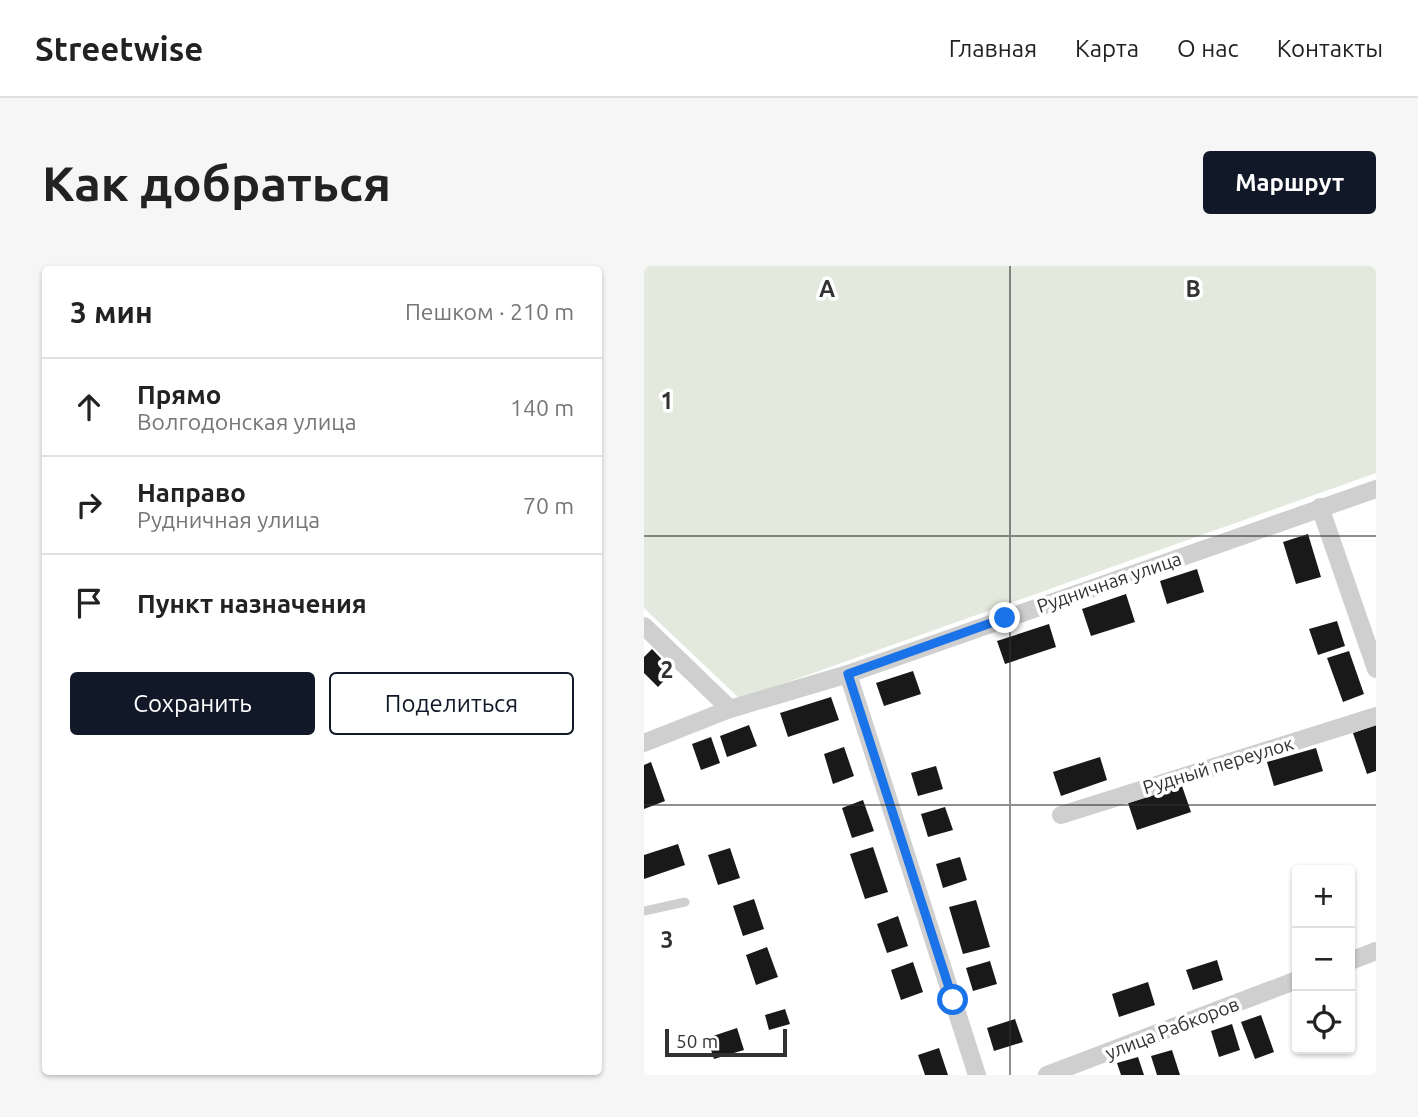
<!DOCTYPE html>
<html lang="ru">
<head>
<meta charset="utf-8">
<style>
	body { margin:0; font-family:Ubuntu,sans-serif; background:#f6f6f6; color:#222 }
	.controls { position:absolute; right:21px; bottom:21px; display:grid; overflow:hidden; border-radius:7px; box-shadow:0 2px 5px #0004 }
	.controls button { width:63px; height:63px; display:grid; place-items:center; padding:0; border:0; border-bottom:2px solid #e0e0e0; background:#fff; color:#222; font:35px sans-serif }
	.scale { position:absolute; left:21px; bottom:18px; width:122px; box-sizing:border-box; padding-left:7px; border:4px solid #323232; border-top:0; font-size:19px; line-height:24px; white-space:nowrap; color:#323232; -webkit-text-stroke:5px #fff; paint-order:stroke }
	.stop { position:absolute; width:21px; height:21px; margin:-16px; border:5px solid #1a73e8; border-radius:50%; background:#fff }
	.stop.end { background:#1a73e8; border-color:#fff; box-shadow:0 2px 7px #0008 }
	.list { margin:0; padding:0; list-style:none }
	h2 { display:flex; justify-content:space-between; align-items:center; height:91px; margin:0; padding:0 28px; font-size:30px }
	h2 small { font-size:23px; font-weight:400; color:#767676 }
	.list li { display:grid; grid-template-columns:46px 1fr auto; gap:21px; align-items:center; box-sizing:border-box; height:98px; padding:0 28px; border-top:2px solid #e0e0e0 }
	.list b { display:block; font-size:26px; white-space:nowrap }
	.list p { margin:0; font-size:23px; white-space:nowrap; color:#767676 }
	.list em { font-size:23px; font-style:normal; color:#767676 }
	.actions { display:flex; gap:14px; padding:21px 28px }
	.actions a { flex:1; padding:16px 0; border:2px solid #111827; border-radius:7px; text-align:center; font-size:24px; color:#111827 }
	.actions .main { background:#111827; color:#fff }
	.icon { flex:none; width:38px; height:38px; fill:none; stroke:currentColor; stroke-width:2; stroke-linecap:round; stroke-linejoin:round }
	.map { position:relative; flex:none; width:732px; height:809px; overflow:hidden; border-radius:7px }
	header { display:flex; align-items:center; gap:42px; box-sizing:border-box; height:98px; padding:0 35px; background:#fff; border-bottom:2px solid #e0e0e0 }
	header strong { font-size:33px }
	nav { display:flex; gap:38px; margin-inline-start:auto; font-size:24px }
	.intro { display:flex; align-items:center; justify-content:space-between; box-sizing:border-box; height:168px; padding:0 42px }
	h1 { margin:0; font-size:49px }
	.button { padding:18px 32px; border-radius:7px; background:#111827; color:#fff; font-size:24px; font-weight:700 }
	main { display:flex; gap:42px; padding:0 42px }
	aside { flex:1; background:#fff; border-radius:7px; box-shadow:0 2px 5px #0004 }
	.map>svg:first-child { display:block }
	.green { fill:#e3e9dc }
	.building { fill:#191919 }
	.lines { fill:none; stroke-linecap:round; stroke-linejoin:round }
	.lane { stroke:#cfcfcf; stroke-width:9 }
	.street { stroke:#cfcfcf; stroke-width:18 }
	.route { stroke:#1a73e8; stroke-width:9 }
	.grid { fill:none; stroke:#323232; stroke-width:2; stroke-opacity:0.55 }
	.labels { text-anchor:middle; stroke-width:7; stroke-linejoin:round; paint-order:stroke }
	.street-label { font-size:19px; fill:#323232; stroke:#fff }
	.grid-label { font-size:23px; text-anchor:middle; font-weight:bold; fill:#323232; stroke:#fff; stroke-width:7; stroke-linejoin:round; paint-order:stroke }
</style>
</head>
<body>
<header>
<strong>Streetwise</strong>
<nav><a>Главная</a><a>Карта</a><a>О нас</a><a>Контакты</a></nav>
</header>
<div class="intro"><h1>Как добраться</h1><a class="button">Маршрут</a></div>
<main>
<aside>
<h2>3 мин<small>Пешком · 210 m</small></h2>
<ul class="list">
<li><svg class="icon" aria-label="ahead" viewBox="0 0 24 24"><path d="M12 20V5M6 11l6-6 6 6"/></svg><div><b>Прямо</b><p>Волгодонская улица</p></div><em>140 m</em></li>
<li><svg class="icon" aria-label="right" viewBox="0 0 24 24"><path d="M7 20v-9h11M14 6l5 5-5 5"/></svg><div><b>Направо</b><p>Рудничная улица</p></div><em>70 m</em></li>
<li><svg class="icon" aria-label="arrive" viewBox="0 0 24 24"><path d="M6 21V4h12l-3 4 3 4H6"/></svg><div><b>Пункт назначения</b></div></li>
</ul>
<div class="actions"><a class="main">Сохранить</a><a>Поделиться</a></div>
</aside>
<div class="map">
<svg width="732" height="809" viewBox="0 0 732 809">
	<rect width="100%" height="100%" fill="#fff"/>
	<path class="green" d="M0 0H732V207L96 433 0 342Z"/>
	<g class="building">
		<path d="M664 268 677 311 652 318 639 276Z"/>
		<path d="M553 303 560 326 523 338 516 315Z"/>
		<path d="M482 328 491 356 447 370 438 343Z"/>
		<path d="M693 355 701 380 674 389 665 363Z"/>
		<path d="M405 358 412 381 361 398 353 375Z"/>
		<path d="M8 383 29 405 14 421 0 407V391Z"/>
		<path d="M705 385 720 428 699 436 683 392Z"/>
		<path d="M269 405 277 428 240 440 232 417Z"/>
		<path d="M187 431 195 454 144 471 136 447Z"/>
		<path d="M105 459 113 480 83 491 76 470Z"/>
		<path d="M732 459V505L723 508 709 467Z"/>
		<path d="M67 471 76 497 57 504 48 478Z"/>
		<path d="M200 481 210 510 189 518 180 488Z"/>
		<path d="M672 482 679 505 630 520 623 496Z"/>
		<path d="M456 491 463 514 417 530 409 506Z"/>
		<path d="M7 496 21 535 0 543V499Z"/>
		<path d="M292 500 299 523 274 530 267 507Z"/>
		<path d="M538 520 547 546 493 564 484 537Z"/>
		<path d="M219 534 230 565 208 572 198 542Z"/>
		<path d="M301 541 309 564 284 571 277 548Z"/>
		<path d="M34 578 41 599 0 613V589Z"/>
		<path d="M229 581 244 626 221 633 206 588Z"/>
		<path d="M86 582 96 612 74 619 64 589Z"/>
		<path d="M316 591 323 614 299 622 292 598Z"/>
		<path d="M110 633 120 663 99 670 89 640Z"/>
		<path d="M332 634 346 681 319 688 305 641Z"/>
		<path d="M254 650 264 680 243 687 233 658Z"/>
		<path d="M123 681 134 711 112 719 102 689Z"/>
		<path d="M573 694 579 714 549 724 542 704Z"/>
		<path d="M346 695 353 718 329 725 322 702Z"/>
		<path d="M269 696 279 726 257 734 247 704Z"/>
		<path d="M504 716 511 739 475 751 468 728Z"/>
		<path d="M141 743 146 758 125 764 121 749Z"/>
		<path d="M617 749 630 786 611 793 597 756Z"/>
		<path d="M371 753 379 776 350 785 343 762Z"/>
		<path d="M588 758 596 784 575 791 567 765Z"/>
		<path d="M93 762 100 784 70 793 63 772Z"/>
		<path d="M295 782 304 809H281L274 789Z"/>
		<path d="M528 784 536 809H513L507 790Z"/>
		<path d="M494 791 500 809H477L473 797Z"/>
	</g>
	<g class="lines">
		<path class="lane" d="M0 645 41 636"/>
		<g class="street">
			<path d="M676 241 732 403"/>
			<path d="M0 360 86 443"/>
			<path d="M204 408 333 809"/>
			<path d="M0 477 86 443 204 408 732 223"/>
			<path d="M417 549 732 450"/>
			<path d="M706 695 732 685"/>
			<path d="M403 809 653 714"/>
		</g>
	</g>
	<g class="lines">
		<path class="route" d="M309 734 204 408 361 352"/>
	</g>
	<path class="grid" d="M366 0V809M0 270H732M0 539H732"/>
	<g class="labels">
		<g class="street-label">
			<text transform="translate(465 316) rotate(-19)" y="7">Рудничная улица</text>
			<text transform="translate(574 499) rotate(-17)" y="7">Рудный переулок</text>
			<text transform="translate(528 762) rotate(-21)" y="7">улица Рабкоров</text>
		</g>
	</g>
	<g class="grid-label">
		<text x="183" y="31">A</text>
		<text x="549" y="31">B</text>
		<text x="23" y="143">1</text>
		<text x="23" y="412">2</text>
		<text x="23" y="682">3</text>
	</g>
</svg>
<div class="controls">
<button>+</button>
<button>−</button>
<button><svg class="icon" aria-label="locate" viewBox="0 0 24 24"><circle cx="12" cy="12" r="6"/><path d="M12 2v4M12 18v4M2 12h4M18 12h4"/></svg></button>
</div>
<div class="scale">50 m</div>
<div class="stop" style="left:309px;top:734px"></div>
<div class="stop end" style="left:361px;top:352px"></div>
</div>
</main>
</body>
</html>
